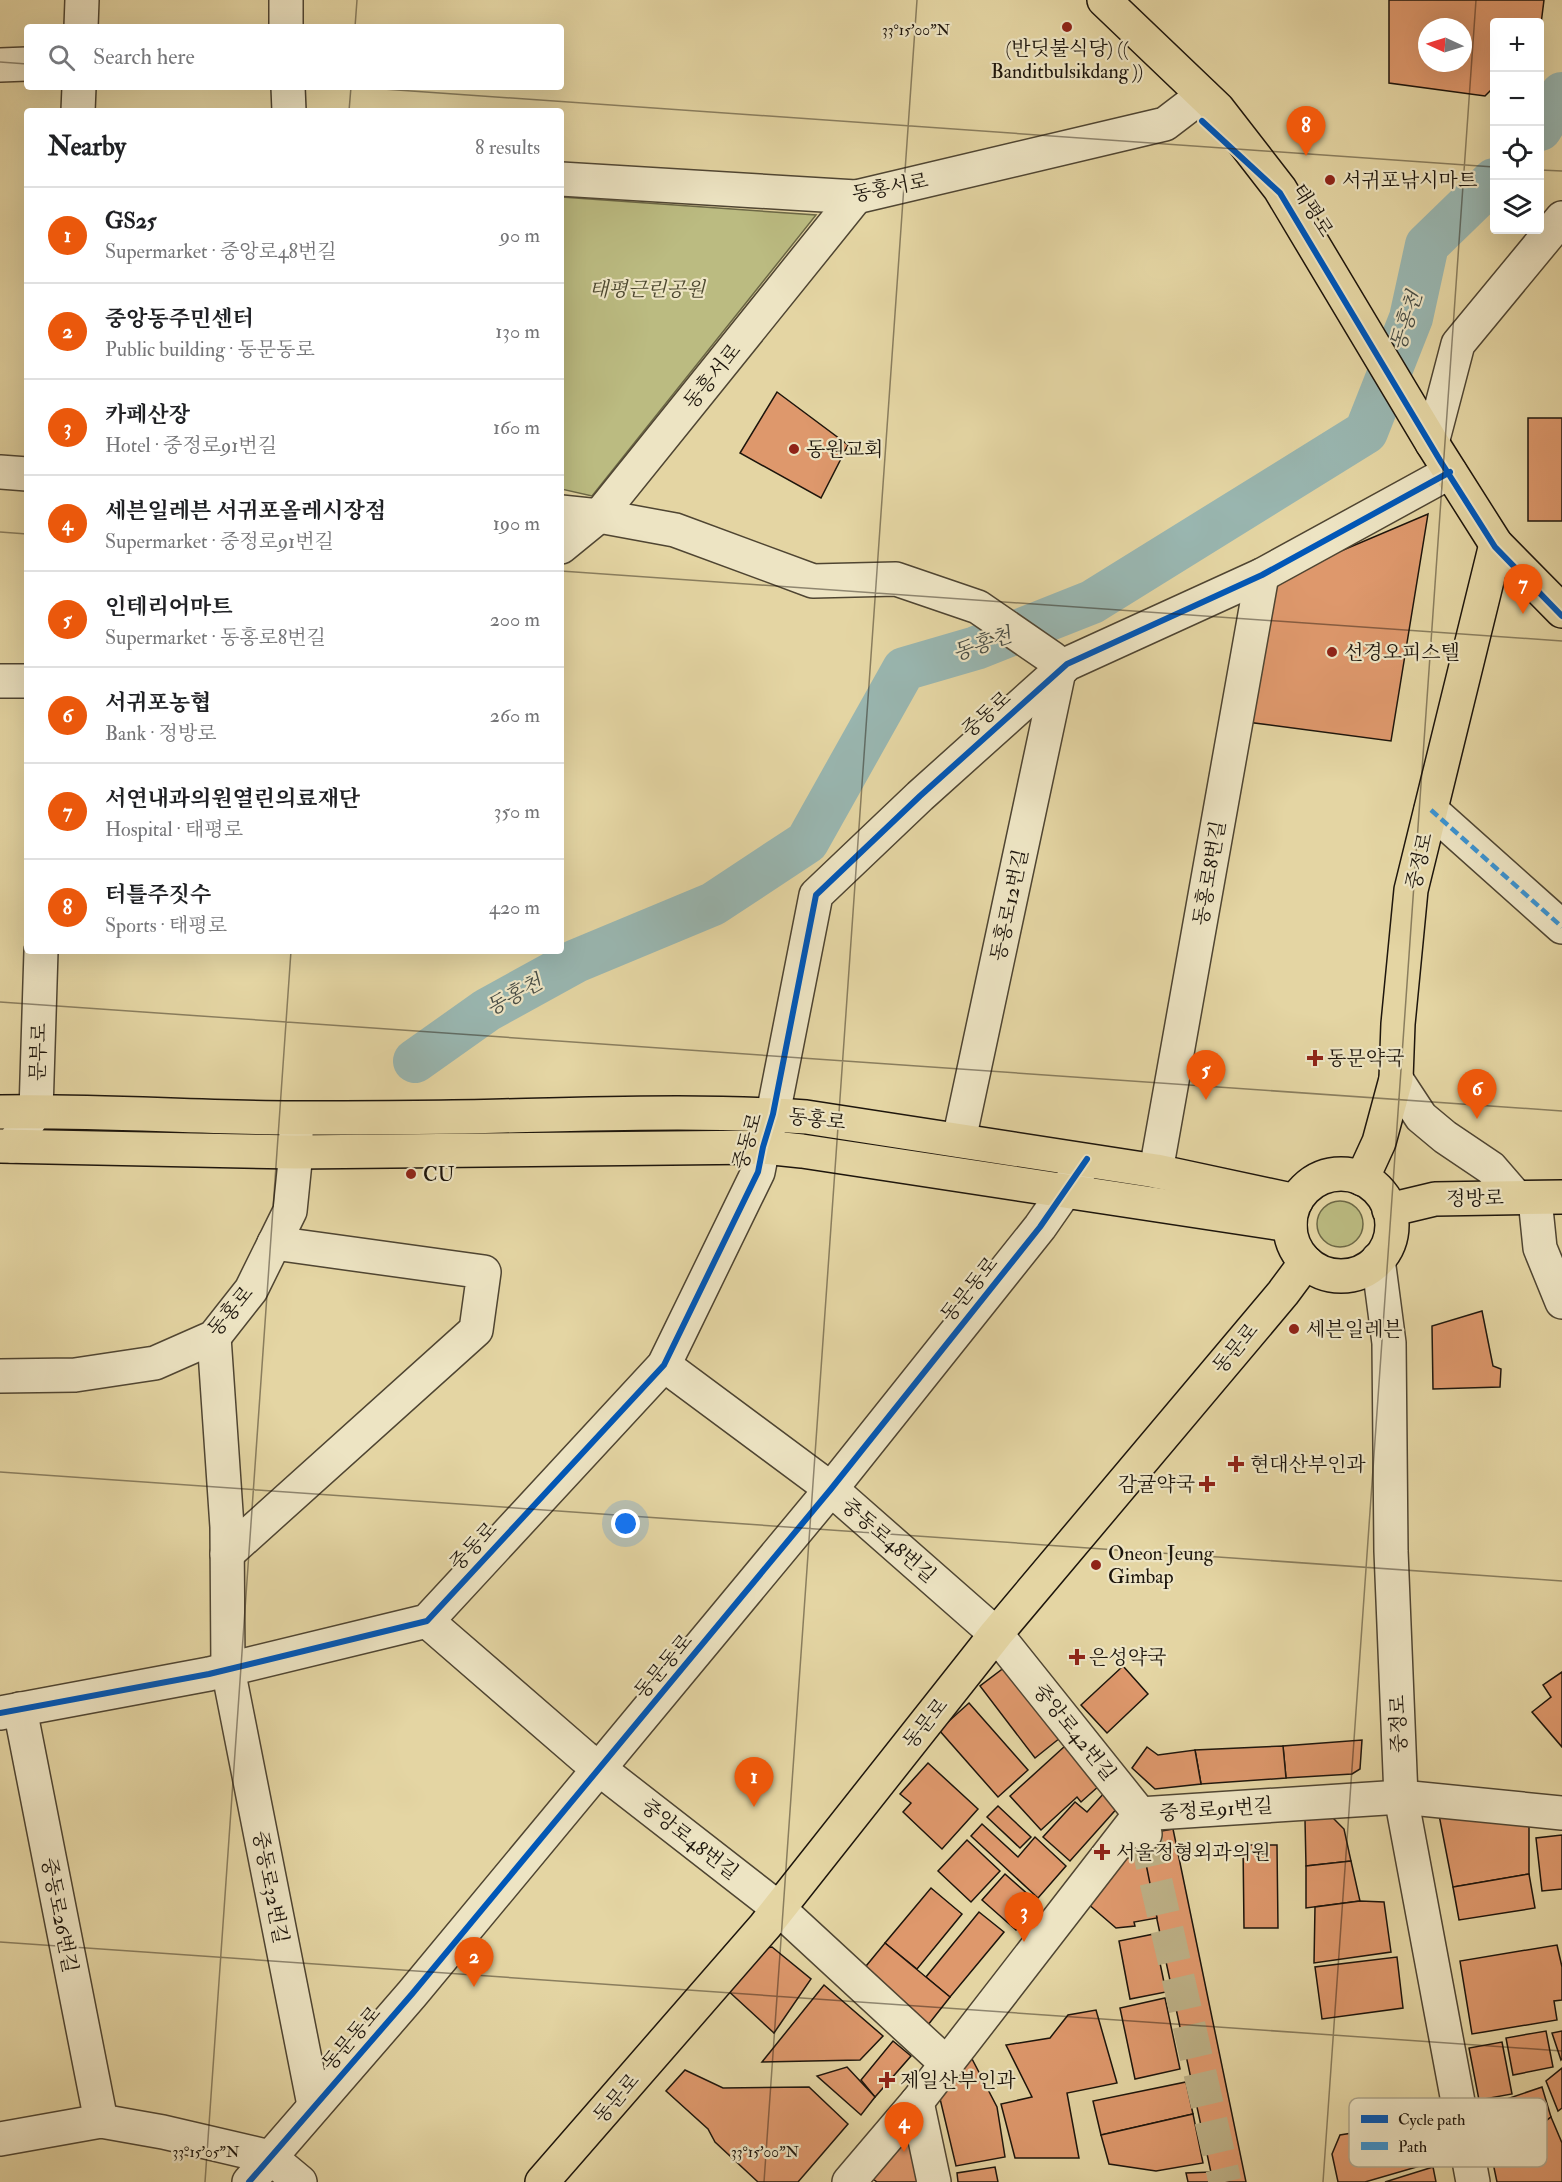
<!DOCTYPE html>
<html lang="en">
<head>
<meta charset="utf-8">
<style>
	body { margin:0; font-family:"IM FELL Double Pica","Noto Serif KR",serif; background:#f2f2f2; color:#202124 }
	.controls { position:absolute; right:18px; top:18px; display:grid; overflow:hidden; border-radius:6px; box-shadow:0 6px 24px #0002 }
	.controls button { width:54px; height:54px; display:grid; place-items:center; padding:0; border:0; border-bottom:2px solid #e0e0e0; background:#fff; color:#202124; font:30px sans-serif }
	.compass { position:absolute; left:1418px; top:18px; width:54px; height:54px; border-radius:50%; background:#fff; box-shadow:0 6px 24px #0002; rotate:274deg }
	.you { position:absolute; left:626px; top:1524px; width:21px; height:21px; margin:-15px; border:4px solid #fff; border-radius:50%; background:#1a73e8; box-shadow:0 0 0 9px #1a73e833 }
	.badge { display:grid; place-items:center; width:39px; height:39px; border-radius:50%; background:#ea580c; color:#fff; font-size:20px; font-weight:700 }
	.pin { position:absolute; translate:-50% -50px; filter:drop-shadow(0 2px 3px #0008) }
	.pin::after { content:''; position:absolute; top:32px; width:21px; height:18px; background:inherit; clip-path:polygon(0 0,100% 0,50% 100%) }
	.list { margin:0; padding:0; list-style:none }
	h2 { display:flex; justify-content:space-between; align-items:center; height:78px; margin:0; padding:0 24px; font-size:26px }
	h2 small { font-size:20px; font-weight:400; color:#757577 }
	.list li { display:grid; grid-template-columns:39px 1fr auto; gap:18px; align-items:center; box-sizing:border-box; height:96px; padding:0 24px; border-top:2px solid #e0e0e0 }
	.list b { display:block; font-size:22px; white-space:nowrap }
	.list p { margin:0; font-size:20px; white-space:nowrap; color:#757577 }
	.list em { font-size:20px; font-style:normal; color:#757577 }
	.icon { flex:none; width:33px; height:33px; fill:none; stroke:currentColor; stroke-width:2; stroke-linecap:round; stroke-linejoin:round }
	.map { position:relative; flex:none; width:1562px; height:2182px; overflow:hidden }
	.search { position:absolute; background:#fff; box-shadow:0 6px 24px #0002; left:24px; top:24px; width:540px; height:66px; display:flex; align-items:center; gap:15px; box-sizing:border-box; padding:0 21px; border-radius:6px; color:#757577; font-size:22px }
	.panel { position:absolute; background:#fff; box-shadow:0 6px 24px #0002; left:24px; top:108px; width:540px; height:846px; border-radius:6px }
	.map>svg:first-child { display:block }
	.green { fill:#bbbb81; stroke:#6c6846; stroke-width:1.5 }
	.lines { fill:none; stroke-linecap:round; stroke-linejoin:round }
	.river { stroke:#99b6b0; stroke-width:44 }
	.building { fill:#de986c; stroke:#1d150c; stroke-width:1.5; fill-rule:evenodd }
	.minor-tunnel { stroke:#bcaf85; stroke-width:33; stroke-dasharray:33 16; stroke-linecap:butt }
	.minor-casing { stroke:#4f4532; stroke-width:36 }
	.major-casing { stroke:#1d150c; stroke-width:36 }
	.minor { stroke:#ede4c3; stroke-width:33 }
	.major { stroke:#e4d5a3; stroke-width:33 }
	.quiet { stroke:#3a93d2; stroke-width:4.5; stroke-dasharray:9 4.5; stroke-linecap:butt }
	.cycleway-casing { stroke:#ede4c3; stroke-width:10 }
	.cycleway { stroke:#0057b8; stroke-width:6 }
	.ticks { fill:none; stroke:#1d150c; stroke-width:1.5; stroke-opacity:0.45 }
	.poi-dot { fill:#8f2418; stroke:#ede4c3; stroke-width:2 }
	.labels { text-anchor:middle; stroke-width:4.5; stroke-linejoin:round; paint-order:stroke }
	.poi-label { font-size:20px; fill:#1d150c; stroke:#ede4c3; text-anchor:start }
	.street-label { font-size:20px; fill:#1d150c; stroke:#ede4c3 }
	.park-label { font-size:20px; font-style:italic; fill:#4c472f; stroke:#ede4c3 }
	.water-label { font-size:21px; font-style:italic; fill:#484d45; stroke:#ede4c3 }
	.key { fill:#ede4c3; stroke:#afa68c; stroke-width:1.5 }
	.key-label { font-size:16px; fill:#1d150c }
	.ticks-label { font-size:15px; text-anchor:middle; fill:#1d150c; stroke:#ede4c3; stroke-width:4.5; stroke-linejoin:round; paint-order:stroke }
</style>
</head>
<body>
<div class="map">
<svg width="1562" height="2182" viewBox="0 0 1562 2182">
	<rect width="100%" height="100%" fill="#e4d5a3"/>
	<filter id="stains"><feTurbulence type="fractalNoise" baseFrequency=".00333" numOctaves="4"/><feColorMatrix values="0 0 0 0 .2 0 0 0 0 .09 0 0 0 0 .02 0 0 0 .5 -.17"/></filter>
	<radialGradient id="worn" r=".72"><stop offset=".6" stop-color="#630" stop-opacity="0"/><stop offset="1" stop-color="#630" stop-opacity=".3"/></radialGradient>
	<g class="green">
		<path d="M561 197 816 215 592 496 561 489Z"/>
		<circle cx="1340" cy="1224" r="23"/>
	</g>
	<g class="lines">
		<g class="river">
			<path d="M1540 129 1562 94"/>
			<path d="M415 1061 487 1010 576 961 713 904 807 842 904 669 976 648 1092 602 1366 432 1411 318 1427 245 1494 180"/>
		</g>
	</g>
	<g class="building">
		<path d="M1389 0H1544L1540 32V22H1494V87L1485 96 1389 83ZM1427 27H1463V63H1427Z"/>
		<path d="M777 392 848 445 821 498 740 453Z"/>
		<rect x="1528" y="418" width="34" height="103"/>
		<path d="M1428 514 1391 741 1247 722 1270 581Z"/>
		<path d="M1482 1311 1493 1366 1501 1369 1500 1387 1433 1389 1432 1326Z"/>
		<path d="M1123 1666 1148 1694 1107 1733 1081 1705Z"/>
		<path d="M1005 1667 1060 1738 1035 1758 980 1686Z"/>
		<path d="M1562 1672V1747L1532 1712 1551 1697 1543 1685Z"/>
		<path d="M969 1703 1028 1770 998 1797 939 1730Z"/>
		<path d="M1362 1740 1360 1769 1352 1774 1286 1778 1283 1746Z"/>
		<path d="M1065 1746 1100 1785 1081 1802 1077 1797 1041 1830 1010 1796Z"/>
		<path d="M1283 1746 1286 1778 1201 1784 1195 1750Z"/>
		<path d="M1147 1747 1158 1755 1195 1750 1201 1784 1155 1789 1132 1768Z"/>
		<path d="M928 1763 978 1809 942 1849 903 1812 911 1803 900 1794Z"/>
		<path d="M1105 1792 1120 1805 1070 1861 1043 1837 1075 1802 1087 1812Z"/>
		<path d="M998 1806 1031 1837 1020 1848 987 1817Z"/>
		<path d="M1439 1815 1529 1821V1874L1453 1887Z"/>
		<path d="M1332 1817 1344 1829 1351 1861 1306 1866 1305 1820Z"/>
		<path d="M982 1824 1018 1857 1035 1837 1066 1866 1038 1898 971 1836Z"/>
		<path d="M1173 1829 1246 2182H1213L1139 1835Z"/>
		<path d="M1562 1835V1889L1542 1891 1536 1838Z"/>
		<path d="M967 1840 1000 1871 971 1902 938 1871Z"/>
		<path d="M1243 1845H1277L1278 1928H1244Z"/>
		<path d="M1123 1858 1145 1859 1157 1918 1134 1922 1135 1926 1116 1928 1087 1903Z"/>
		<path d="M1351 1861 1360 1901 1306 1908V1866Z"/>
		<path d="M1005 1874 1039 1904 1016 1930 982 1900Z"/>
		<path d="M1529 1874 1535 1908 1459 1920 1453 1887Z"/>
		<path d="M931 1888 962 1914 917 1969 885 1943Z"/>
		<path d="M1360 1901 1384 1902 1391 1952 1314 1963 1315 1907Z"/>
		<path d="M979 1912 1004 1932 950 1997 926 1977Z"/>
		<path d="M1154 1934 1166 1992 1130 1999 1119 1941Z"/>
		<path d="M885 1943 950 1997 928 2025 862 1971Z"/>
		<path d="M1557 1945 1562 1967V2000L1554 2001 1557 2020 1472 2034 1460 1961Z"/>
		<path d="M772 1947 811 1979 774 2033 725 1988 754 1950Z"/>
		<path d="M1397 1957 1403 2008 1322 2019 1315 1967Z"/>
		<path d="M824 1985 883 2036 860 2060 762 2062Z"/>
		<path d="M1165 1998 1180 2069 1135 2079 1120 2008Z"/>
		<path d="M1096 2010 1117 2083 1067 2093 1079 2158H1015L1001 2104 1032 2097 1006 2045 1050 2038 1068 2015Z"/>
		<path d="M1546 2031 1553 2067 1513 2075 1506 2038Z"/>
		<path d="M1562 2031V2059L1561 2060 1552 2033Z"/>
		<path d="M893 2041 911 2056 875 2097 861 2080Z"/>
		<path d="M1502 2042 1512 2094 1479 2100 1469 2048Z"/>
		<path d="M970 2055 997 2107 1005 2157 956 2166 937 2086Z"/>
		<path d="M847 2067 875 2097 861 2115 817 2076Z"/>
		<path d="M1562 2068V2108L1558 2111 1546 2081Z"/>
		<path d="M685 2070 723 2088 809 2087 848 2124 798 2182H758L715 2142 708 2129 666 2091Z"/>
		<path d="M1186 2082 1193 2114 1101 2135 1093 2101Z"/>
		<path d="M1542 2087 1551 2117 1493 2163 1480 2108Z"/>
		<path d="M1193 2114 1203 2163 1156 2171 1109 2164 1101 2135Z"/>
		<path d="M1551 2117 1562 2143V2182H1497L1493 2163Z"/>
		<path d="M1420 2122 1427 2164 1365 2182H1338L1332 2154 1340 2135Z"/>
		<path d="M907 2126 927 2182H877L869 2176Z"/>
		<path d="M995 2167 998 2182H958L957 2173Z"/>
		<path d="M1433 2167 1436 2182H1385Z"/>
		<path d="M1211 2172 1213 2182H1188L1186 2173Z"/>
	</g>
	<g class="lines">
		<path class="minor-tunnel" d="M1145 1834 1225 2182"/>
		<defs>
			<g id="minor">
				<path d="M286 0V27"/>
				<path d="M81 27 82 0"/>
				<path d="M0 65 27 64"/>
				<path d="M288 87 289 111"/>
				<path d="M78 111 79 87"/>
				<path d="M561 179 856 197 1165 124 1203 95"/>
				<path d="M1432 443 1458 344 1562 218"/>
				<path d="M0 472 27 474"/>
				<path d="M561 512 599 516 675 530 813 581 896 579 978 607 1052 658 1063 668"/>
				<path d="M561 547 599 516 856 197"/>
				<path d="M0 681H27"/>
				<path d="M1431 810 1562 927"/>
				<path d="M1396 1079 1421 1117 1445 1137 1491 1168 1516 1197"/>
				<path d="M959 1140 1059 671"/>
				<path d="M12 1146 36 1111 41 951"/>
				<path d="M1156 1171 1262 575"/>
				<path d="M1535 1199 1540 1248 1562 1302"/>
				<path d="M1378 1259 1389 1343 1391 1551 1401 1797 1473 2182"/>
				<path d="M214 1337 227 1527 228 1669 314 2105"/>
				<path d="M664 1365 831 1489 996 1634 1140 1814 1145 1834"/>
				<path d="M0 1376 75 1375 155 1363 214 1337 251 1290 290 1211 296 1152V1122"/>
				<path d="M227 1554 476 1330 484 1272 274 1243"/>
				<path d="M427 1621 584 1757 778 1908 947 2064"/>
				<path d="M20 1709 101 2121"/>
				<path d="M0 1713 209 1674 427 1621 664 1365 758 1172 763 1147 773 1114 816 895 920 796 1067 664 1262 575 1450 472"/>
				<path d="M917 2102 934 2182"/>
				<path d="M0 2139 101 2121 163 2132 270 2157 300 2182"/>
				<path d="M249 2182 412 1994 831 1489 1040 1227 1081 1168"/>
				<path d="M849 2182 917 2102 1140 1814 1401 1797 1562 1813"/>
			</g>
			<g id="major">
				<path d="M1104 0 1218 109 1280 189 1432 443 1496 544 1562 611"/>
				<path d="M0 1112C98 1110 196 1118 294 1118 364 1118 434 1118 503 1116 604 1114 705 1110 806 1117L1156 1171 1296 1201"/>
				<path d="M0 1146 296 1152 763 1147 802 1151 1290 1225"/>
				<circle cx="1341" cy="1225" r="51"/>
				<path d="M1362 1179 1379 1142 1396 1079 1398 1024 1411 890 1496 544"/>
				<path d="M1389 1210 1435 1199 1562 1197"/>
				<path d="M542 2182 765 1926 996 1634 1283 1293 1306 1262"/>
			</g>
		</defs>
		<use href="#minor" class="minor-casing"/>
		<use href="#major" class="major-casing"/>
		<use href="#minor" class="minor"/>
		<use href="#major" class="major"/>
		<path class="quiet" d="M1431 810 1562 927"/>
		<defs>
			<g id="cycleway">
				<path d="M1202 121 1280 193 1441 462 1495 547 1562 616"/>
				<path d="M0 1713 209 1674 427 1621 664 1365 758 1172 763 1147 773 1114 816 895 920 796 1067 664 1262 575 1450 472"/>
				<path d="M249 2182 412 1994 831 1489 1040 1227 1087 1159"/>
			</g>
		</defs>
		<use href="#cycleway" class="cycleway-casing"/>
		<use href="#cycleway" class="cycleway"/>
	</g>
	<path class="ticks" d="M355 27 357 0M0 62 27 64M355 87 1494 167M349 111 351 87M1540 170 1562 171M0 532 27 534M561 571 1562 641M0 1002 1562 1111M0 1472 1562 1581M0 1942 1562 2051M205 2182 291 951M764 2182 917 0M1323 2182 1476 0"/>
	<g class="poi-dot">
		<circle cx="1067" cy="27" r="6"/>
		<circle cx="1330" cy="180" r="6"/>
		<circle cx="794" cy="449" r="6"/>
		<circle cx="1332" cy="652" r="6"/>
		<path d="M1312 1049h6v6h6v6h-6v6h-6v-6h-6v-6h6z"/>
		<circle cx="411" cy="1174" r="6"/>
		<circle cx="1294" cy="1329" r="6"/>
		<path d="M1233 1455h6v6h6v6h-6v6h-6v-6h-6v-6h6z"/>
		<path d="M1204 1475h6v6h6v6h-6v6h-6v-6h-6v-6h6z"/>
		<circle cx="1096" cy="1565" r="6"/>
		<path d="M1074 1648h6v6h6v6h-6v6h-6v-6h-6v-6h6z"/>
		<path d="M1099 1843h6v6h6v6h-6v6h-6v-6h-6v-6h6z"/>
		<path d="M884 2071h6v6h6v6h-6v6h-6v-6h-6v-6h6z"/>
	</g>
	<g class="labels">
		<g class="poi-label">
			<text x="1067" y="55" text-anchor="middle">(반딧불식당) ((<tspan x="1067" dy="23">Banditbulsikdang ))</tspan></text>
			<text x="1342" y="187">서귀포낚시마트</text>
			<text x="806" y="456">동원교회</text>
			<text x="1344" y="659">선경오피스텔</text>
			<text x="1327" y="1065">동문약국</text>
			<text x="423" y="1181">CU</text>
			<text x="1306" y="1336">세븐일레븐</text>
			<text x="1250" y="1471">현대산부인과</text>
			<text x="1195" y="1491" text-anchor="end">감귤약국</text>
			<text x="1108" y="1560">Oneon Jeung<tspan x="1108" dy="23">Gimbap</tspan></text>
			<text x="1089" y="1664">은성약국</text>
			<text x="1116" y="1859">서울정형외과의원</text>
			<text x="900" y="2087">제일산부인과</text>
		</g>
		<g class="street-label">
			<text transform="translate(890 187) rotate(-11)" y="7">동홍서로</text>
			<text transform="translate(1313 210) rotate(58)" y="7">태평로</text>
			<text transform="translate(712 376) rotate(-51)" y="7">동흥서로</text>
			<text transform="translate(986 714) rotate(-42)" y="7">중동로</text>
			<text transform="translate(1419 861) rotate(-77)" y="7">중정로</text>
			<text transform="translate(1209 873) rotate(-80)" y="7">동홍로8번길</text>
			<text transform="translate(1009 905) rotate(-78)" y="7">동홍로12번길</text>
			<text transform="translate(38 1052) rotate(-88)" y="7">문부로</text>
			<text transform="translate(817 1119) rotate(7)" y="7">동홍로</text>
			<text transform="translate(747 1141) rotate(-74)" y="7">중동로</text>
			<text transform="translate(1475 1198) rotate(-1)" y="7">정방로</text>
			<text transform="translate(969 1289) rotate(-51)" y="7">동문동로</text>
			<text transform="translate(230 1311) rotate(-50)" y="7">동홍로</text>
			<text transform="translate(1235 1348) rotate(-50)" y="7">동문로</text>
			<text transform="translate(889 1540) rotate(41)" y="7">중동로48번길</text>
			<text transform="translate(473 1546) rotate(-47)" y="7">중동로</text>
			<text transform="translate(663 1666) rotate(-50)" y="7">동문동로</text>
			<text transform="translate(925 1723) rotate(-51)" y="7">동문로</text>
			<text transform="translate(1398 1724) rotate(-92)" y="7">중정로</text>
			<text transform="translate(1075 1732) rotate(51)" y="7">중앙로42번길</text>
			<text transform="translate(1216 1809) rotate(-4)" y="7">중정로91번길</text>
			<text transform="translate(690 1839) rotate(38)" y="7">중앙로48번길</text>
			<text transform="translate(271 1887) rotate(79)" y="7">중동로32번길</text>
			<text transform="translate(60 1915) rotate(79)" y="7">중동로26번길</text>
			<text transform="translate(351 2038) rotate(-49)" y="7">동문동로</text>
			<text transform="translate(616 2098) rotate(-49)" y="7">동문로</text>
		</g>
		<g class="park-label">
			<text x="647" y="296">태평근린공원</text>
		</g>
		<g class="water-label">
			<text transform="translate(1406 321) rotate(-72)" y="7">동홍천</text>
			<text transform="translate(982 644) rotate(-19)" y="7">동홍천</text>
			<text transform="translate(514 995) rotate(-29)" y="7">동홍천</text>
		</g>
	</g>
	<rect x="1349" y="2098" width="198" height="69" rx="9" class="key"/>
	<rect x="1361" y="2115" width="27" height="8" fill="#0057b8"/>
	<rect x="1361" y="2142" width="27" height="8" fill="#3a93d2"/>
	<g class="key-label">
		<text x="1398" y="2125">Cycle path</text>
		<text x="1398" y="2152">Path</text>
	</g>
	<g class="ticks-label">
		<text x="916" y="35">33°15'00"N</text>
		<text x="206" y="2157">33°15'05"N</text>
		<text x="765" y="2157">33°15'00"N</text>
	</g>
	<rect width="100%" height="100%" filter="url(#stains)"/>
	<rect width="100%" height="100%" fill="url(#worn)"/>
</svg>
<div class="controls">
<button>+</button>
<button>−</button>
<button><svg class="icon" aria-label="locate" viewBox="0 0 24 24"><circle cx="12" cy="12" r="6"/><path d="M12 2v4M12 18v4M2 12h4M18 12h4"/></svg></button>
<button><svg class="icon" aria-label="layers" viewBox="0 0 24 24"><path d="M12 4l9 5-9 5-9-5zM3 14l9 5 9-5"/></svg></button>
</div>
<svg class="compass" viewBox="-18 -18 36 36"><path d="M0-13l5 13h-10z" fill="#e53935"/><path d="M0 13l5-13h-10z" fill="#757577"/></svg>
<div class="you"></div>
<div class="pin badge" style="left:754px;top:1807px">1</div>
<div class="pin badge" style="left:474px;top:1987px">2</div>
<div class="pin badge" style="left:1024px;top:1942px">3</div>
<div class="pin badge" style="left:904px;top:2152px">4</div>
<div class="pin badge" style="left:1206px;top:1100px">5</div>
<div class="pin badge" style="left:1477px;top:1119px">6</div>
<div class="pin badge" style="left:1523px;top:614px">7</div>
<div class="pin badge" style="left:1306px;top:156px">8</div>
<div class="search"><svg class="icon" aria-label="search" viewBox="0 0 24 24"><circle cx="10" cy="10" r="6"/><path d="M15 15l6 6"/></svg>Search here</div>
<section class="panel">
<h2>Nearby<small>8 results</small></h2>
<ul class="list">
<li><span class="badge">1</span><div><b>GS25</b><p>Supermarket · 중앙로48번길</p></div><em>90 m</em></li>
<li><span class="badge">2</span><div><b>중앙동주민센터</b><p>Public building · 동문동로</p></div><em>130 m</em></li>
<li><span class="badge">3</span><div><b>카페산장</b><p>Hotel · 중정로91번길</p></div><em>160 m</em></li>
<li><span class="badge">4</span><div><b>세븐일레븐 서귀포올레시장점</b><p>Supermarket · 중정로91번길</p></div><em>190 m</em></li>
<li><span class="badge">5</span><div><b>인테리어마트</b><p>Supermarket · 동홍로8번길</p></div><em>200 m</em></li>
<li><span class="badge">6</span><div><b>서귀포농협</b><p>Bank · 정방로</p></div><em>260 m</em></li>
<li><span class="badge">7</span><div><b>서연내과의원열린의료재단</b><p>Hospital · 태평로</p></div><em>350 m</em></li>
<li><span class="badge">8</span><div><b>터틀주짓수</b><p>Sports · 태평로</p></div><em>420 m</em></li>
</ul>
</section>
</div>
</body>
</html>
